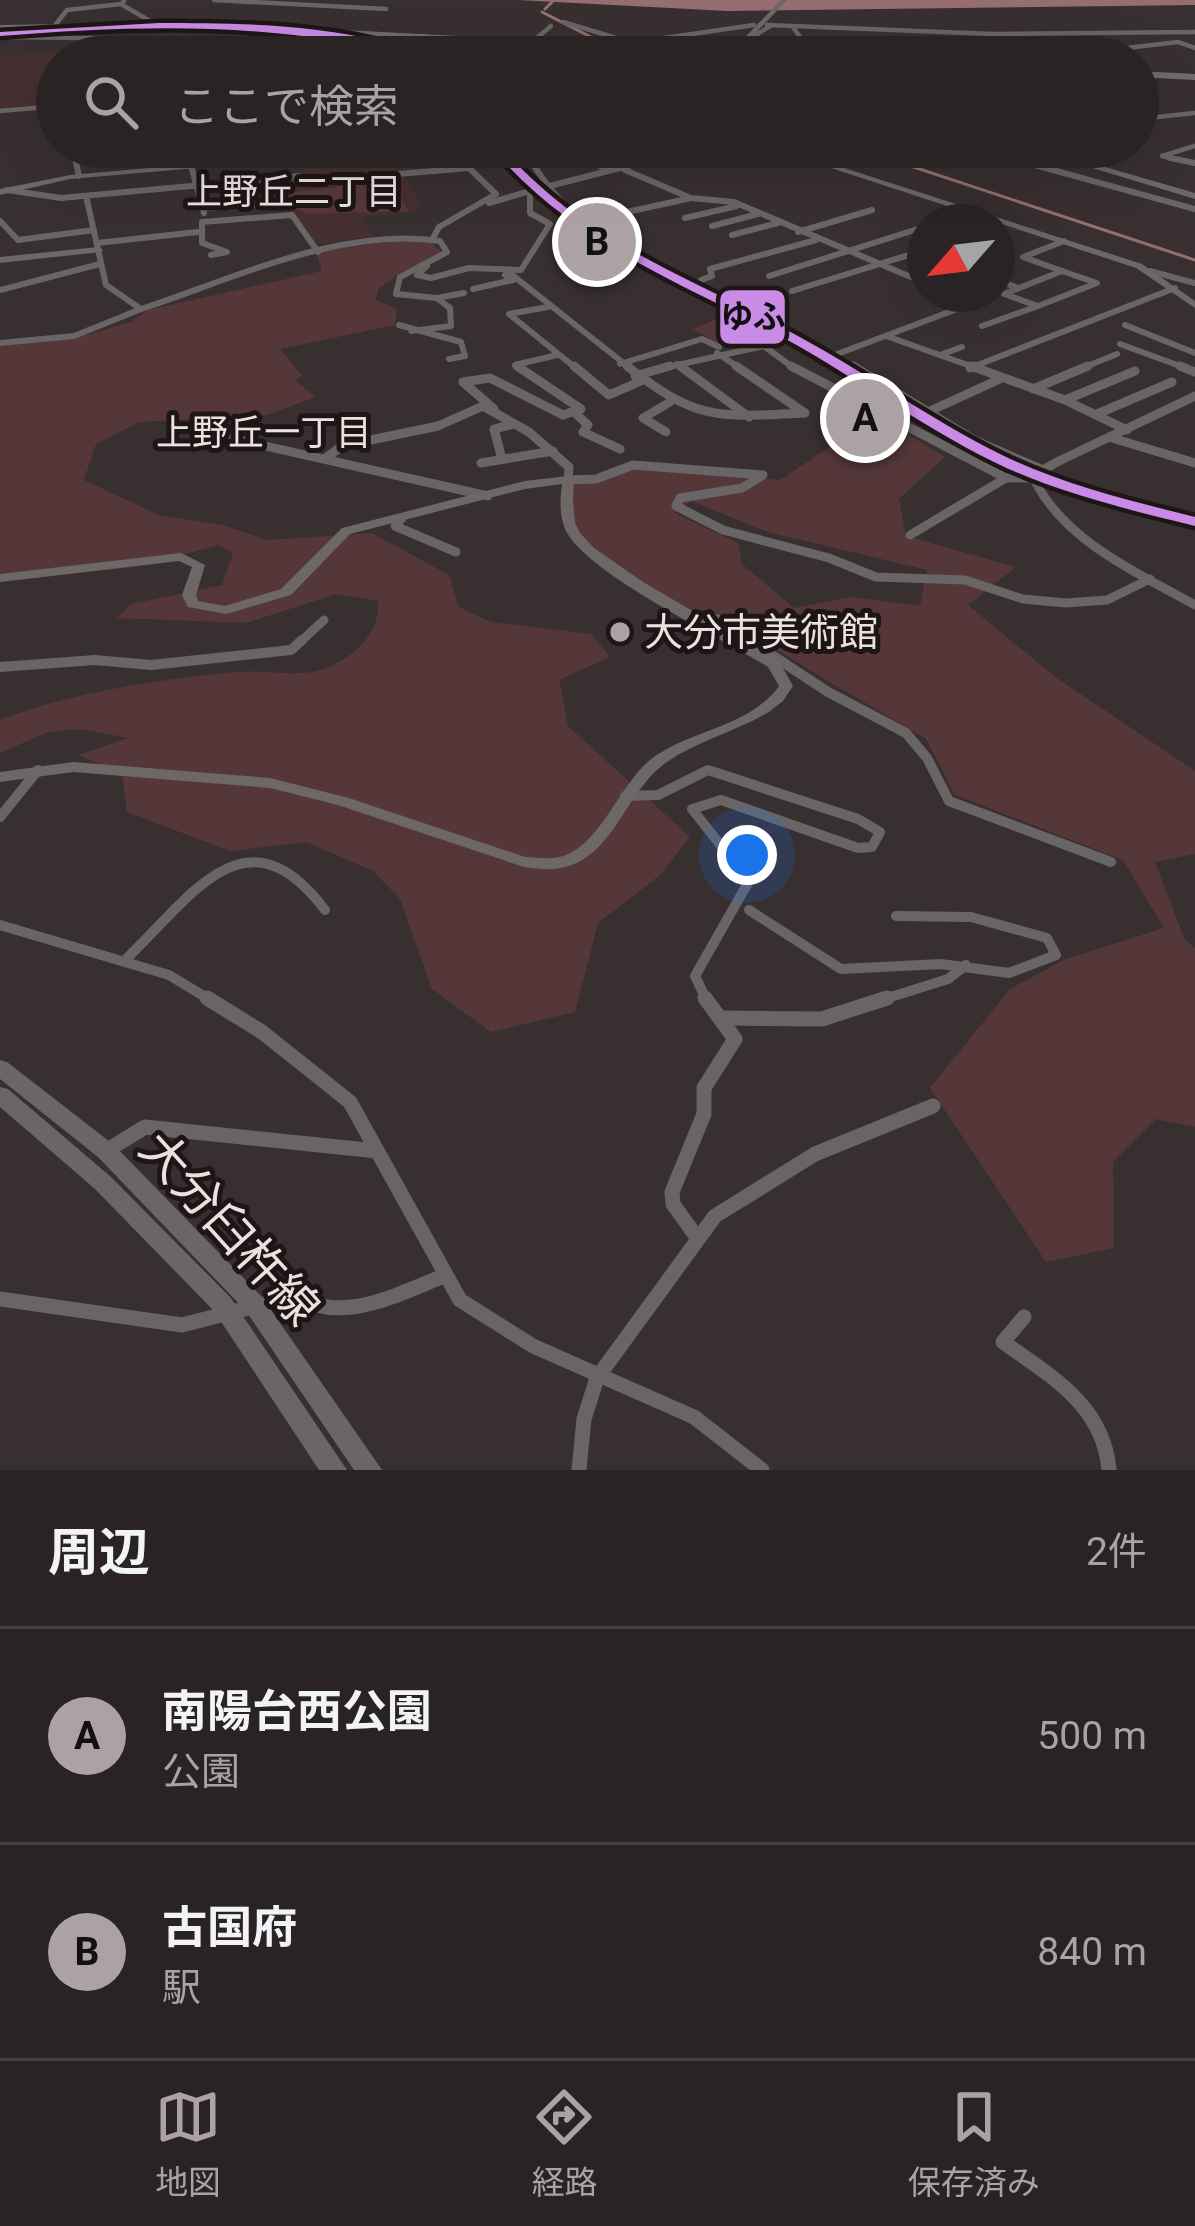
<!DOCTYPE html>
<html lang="ja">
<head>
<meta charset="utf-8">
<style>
	body { margin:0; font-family:Roboto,"Noto Sans JP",sans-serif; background:#362f31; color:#f1f3f6 }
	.compass { position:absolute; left:907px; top:204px; width:108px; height:108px; border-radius:50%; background:#2a2324; box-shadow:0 12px 48px #0002; rotate:242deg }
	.you { position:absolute; left:747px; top:855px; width:42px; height:42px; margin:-30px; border:9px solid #fff; border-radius:50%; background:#1a73e8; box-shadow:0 0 0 18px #1a73e833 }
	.badge { display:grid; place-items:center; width:78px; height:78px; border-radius:50%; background:#ada2a3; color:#111; font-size:39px; font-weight:700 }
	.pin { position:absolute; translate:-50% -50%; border:6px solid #fff; box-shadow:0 3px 12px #0006 }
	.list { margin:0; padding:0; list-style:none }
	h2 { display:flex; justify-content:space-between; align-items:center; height:156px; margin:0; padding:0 48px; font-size:51px }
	h2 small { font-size:39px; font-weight:400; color:#a5a4a6 }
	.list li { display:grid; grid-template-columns:78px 1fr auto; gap:36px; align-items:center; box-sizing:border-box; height:216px; padding:0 48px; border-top:3px solid #464041 }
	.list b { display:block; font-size:45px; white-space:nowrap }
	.list p { margin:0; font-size:39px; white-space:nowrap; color:#a5a4a6 }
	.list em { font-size:39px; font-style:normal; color:#a5a4a6 }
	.icon { flex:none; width:66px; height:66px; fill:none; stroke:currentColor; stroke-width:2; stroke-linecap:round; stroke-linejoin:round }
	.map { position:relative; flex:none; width:1195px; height:1470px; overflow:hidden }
	.search { position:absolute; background:#2a2324; box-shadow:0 12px 48px #0002; left:36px; right:36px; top:36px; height:132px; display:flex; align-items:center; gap:30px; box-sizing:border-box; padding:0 42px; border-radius:66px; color:#a5a4a6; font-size:45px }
	.sheet { height:588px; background:#2a2324 }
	nav { display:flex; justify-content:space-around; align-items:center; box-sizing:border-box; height:168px; border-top:3px solid #464041; background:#2a2324; font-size:33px; color:#a5a4a6 }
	nav a { display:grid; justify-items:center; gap:6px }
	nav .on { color:#ada2a3 }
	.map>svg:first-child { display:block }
	.built { fill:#462f31 }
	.green { fill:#55373a; fill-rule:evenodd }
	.water { fill:#966e72 }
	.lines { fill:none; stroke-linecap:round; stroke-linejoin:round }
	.stream { stroke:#966e72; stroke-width:3 }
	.street-far4 { stroke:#696566; stroke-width:4.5 }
	.street-far3 { stroke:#696566; stroke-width:6 }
	.street-far2 { stroke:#696566; stroke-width:9 }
	.street-far1 { stroke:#696566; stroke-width:10 }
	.street { stroke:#696566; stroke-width:15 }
	.secondary { fill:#6d6767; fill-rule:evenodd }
	.primary { fill:#6b6666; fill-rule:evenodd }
	.highway { fill:#726b6c; fill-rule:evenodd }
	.rail-1-casing { stroke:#1e1616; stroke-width:9 }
	.rail-1 { fill:#ca8be6; fill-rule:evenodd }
	.poi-dot { fill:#ada2a3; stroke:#1e1616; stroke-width:4.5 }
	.labels { text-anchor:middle; stroke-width:10; stroke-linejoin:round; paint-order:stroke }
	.far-neighbourhood-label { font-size:36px; fill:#ece0e1; stroke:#1e1616 }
	.poi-label { font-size:39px; fill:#ece0e1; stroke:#1e1616; text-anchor:start }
	.near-street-label { font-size:48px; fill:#ece0e1; stroke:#1e1616 }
	.line-badge { stroke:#1e1616; stroke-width:4.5 }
	.pale-badge-label { font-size:33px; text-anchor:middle; font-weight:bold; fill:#111 }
</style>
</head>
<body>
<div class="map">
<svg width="1195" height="1470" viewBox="0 0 1195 1470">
	<rect width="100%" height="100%" fill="#382f30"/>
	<g class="built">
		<path d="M111 48 116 57H57V105L0 110V56Z"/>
		<path d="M247 147H450L462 163 388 172 405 176 420 200 417 211 361 217 375 236 313 244 291 211 278 179H318L305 174 294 160 299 156 256 159Z"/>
	</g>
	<g class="green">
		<path d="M390 180 409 211 309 214 298 210 290 192Z"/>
		<path d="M425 238 443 253 401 272 378 289 376 300 397 309 395 325 280 349 302 376 295 380 315 397 268 415 139 422 96 444 84 480 161 516 223 525 267 540 372 533 449 575 459 607 491 622 591 634 610 657 559 680 568 726 690 837 660 875 598 923 575 1012 491 1032 432 989 400 899 373 871 307 842 230 851 127 812 122 775 79 755 128 738 80 729 48 732 0 753V720C72 692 157 680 234 672 262 669 300 679 326 668 354 657 381 633 378 601L336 594 246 623 117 618 131 604 222 585 233 554 219 545 142 566 0 582V345L91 334 131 322 148 310 322 271 317 254 330 249Z"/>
		<path d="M729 314 770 334 724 347 693 329Z"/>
		<path d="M863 407 945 457 899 499 906 536 1016 567 968 605 1054 676 1195 771V854L1155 862 1184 938 1195 948V1127L1156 1119 1113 1162 1114 1248 1046 1262 930 1088 1010 989 1066 959 1164 928 1123 860 955 795 926 739 709 610H693C659 590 585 563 573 522 570 511 572 496 572 484L631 468 780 480 834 444 868 433 836 412ZM691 501 768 532 927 570 920 606 853 597 794 608 742 564 738 543 675 513Z"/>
	</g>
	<path class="water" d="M518 0H1195V5L727 11Z"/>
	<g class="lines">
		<g class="stream">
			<path d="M545 9 552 2"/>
			<path d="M542 12 630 57"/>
			<path d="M869 147 862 150 1195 260"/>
		</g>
		<g class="street-far4">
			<path d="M214 0 386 9"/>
			<path d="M124 1 121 4 155 24"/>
			<path d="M563 22 623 40"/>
			<path d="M767 25 993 34 1195 32"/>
			<path d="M793 27 814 57"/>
			<path d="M48 34 67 10 121 4"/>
			<path d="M423 36 495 57"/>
			<path d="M0 37 351 41"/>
			<path d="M109 39 119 57"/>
			<path d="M532 42 551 26"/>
			<path d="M740 45 770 26"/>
			<path d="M533 57 754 25"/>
			<path d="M1050 57 1178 42 1195 48"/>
			<path d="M0 111 57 106"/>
			<path d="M1138 119 1195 113"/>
			<path d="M73 147 76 161"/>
			<path d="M186 147 190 161"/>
			<path d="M242 147 252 161"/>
			<path d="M524 147 531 161"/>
			<path d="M554 147 587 161"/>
			<path d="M602 147 640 161"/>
			<path d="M971 147 1020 161"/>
			<path d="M653 161 673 147"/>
			<path d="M1184 161 1162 156 1195 146"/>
		</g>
		<g class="street-far3">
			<path d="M75 158 79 176"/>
			<path d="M189 158 204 213"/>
			<path d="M530 158C588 269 755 307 858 369"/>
			<path d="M580 158 610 170"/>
			<path d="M632 158 644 162"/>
			<path d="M1009 158 1195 209"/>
			<path d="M1170 158 1195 163"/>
			<path d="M625 170 691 198 734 202 925 283"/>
			<path d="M7 190 61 198 299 176 315 181 469 168 496 194 439 227 433 238"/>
			<path d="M489 203 530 191"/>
			<path d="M204 208 285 202"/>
			<path d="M685 218 737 206"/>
			<path d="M0 221 18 240 94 230"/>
			<path d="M586 221 691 198"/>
			<path d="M712 226 758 214"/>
			<path d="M798 232 872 210"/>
			<path d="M732 235 778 223"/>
			<path d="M97 243 198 232"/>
			<path d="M211 255 227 252 202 243V222L292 215 318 252"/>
			<path d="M427 266 417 275 431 278 469 268 521 270 550 224 530 213V191L659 158"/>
			<path d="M506 270 631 369"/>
			<path d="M1150 271 1195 283"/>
			<path d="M769 276 921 228"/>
			<path d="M701 280 712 276 710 269 816 240"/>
			<path d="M997 280 1018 288"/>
			<path d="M473 289 513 280 505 275"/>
			<path d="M0 290 100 264"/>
			<path d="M792 291 925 250"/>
			<path d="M1038 306 1097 283 1062 271"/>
			<path d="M548 307 509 314 577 369"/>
			<path d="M141 309C233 279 342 226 440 241L447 252 400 277 396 294 437 298 464 293"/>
			<path d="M399 325 461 342 465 356 449 359"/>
			<path d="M1125 325 1195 353"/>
			<path d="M982 326 1038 306 1004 294 1062 271 1023 257 1064 241"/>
			<path d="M411 331 451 326 450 308 437 298"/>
			<path d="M889 337 979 369"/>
			<path d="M0 343 74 336 141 309 106 285 86 196"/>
			<path d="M1120 344 1188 369"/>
			<path d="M717 353 741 369"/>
			<path d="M940 355 962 347"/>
			<path d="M832 356 957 309"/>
			<path d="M620 364 702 339 719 347"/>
			<path d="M677 364 684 369"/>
			<path d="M970 368 1175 288"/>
			<path d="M521 369 515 365 557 355"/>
			<path d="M659 369 764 346 795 369"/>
			<path d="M1080 369 1117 354"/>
		</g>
		<g class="street-far2">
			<path d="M574 366 609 395 641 381"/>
			<path d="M627 366C698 422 718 417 805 413L736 366"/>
			<path d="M680 366 749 417"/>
			<path d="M791 366 1006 478"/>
			<path d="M853 366 976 441 1043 470"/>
			<path d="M971 366 1065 400 1127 430"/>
			<path d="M1180 366 1195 372"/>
			<path d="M970 368 974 366"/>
			<path d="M635 376 670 366"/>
			<path d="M463 382 490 378 563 415 581 409 517 366"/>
			<path d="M463 382 494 409"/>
			<path d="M1033 389 1088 366"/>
			<path d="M1195 396 1057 462 1043 470 1036 483C1068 543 1138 573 1195 605"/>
			<path d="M1065 400 1135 371"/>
			<path d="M932 410 1000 379"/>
			<path d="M574 412 588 425 583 432 620 449"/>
			<path d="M1097 414 1172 382"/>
			<path d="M205 425 234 439 488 496"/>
			<path d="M666 432 643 418 670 402"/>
			<path d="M1112 438 1195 463"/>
			<path d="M327 457 342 446 438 426 483 406 529 432 569 467 568 480 596 479 633 465 763 475 742 488 680 498 676 506 723 530 829 558 876 577 965 580 1023 599 1066 603 1107 600 1150 579"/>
			<path d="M502 459 494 429 514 424"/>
			<path d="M481 463 553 451"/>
			<path d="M402 518 395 526 456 552"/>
			<path d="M910 535 1006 478H1037"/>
			<path d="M699 618 718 619 754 643"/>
			<path d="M299 643 324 620"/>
		</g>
		<g class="street-far1">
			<path d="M749 640 828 692 906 733 927 758 949 801 1111 862"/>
			<path d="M0 667 95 660 151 665 291 650 302 640"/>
			<path d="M625 796 658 795 708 770 858 819 880 832 872 847 858 848 721 800 692 809 749 881 695 976 707 1001"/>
			<path d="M0 817 38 770"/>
			<path d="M749 910 841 969 941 964 1009 973 1056 955 1047 938 971 917 896 916"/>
			<path d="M0 925 169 975 212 1001"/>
			<path d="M126 959C193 895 246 806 325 910"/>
			<path d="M878 1001 948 979 966 965"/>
		</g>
		<g class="street">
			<path d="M207 998 262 1032 350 1102 460 1300 533 1346 694 1417 762 1470"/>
			<path d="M724 1018 822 1019 887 998"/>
			<path d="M106 1151 145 1127 377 1151"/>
			<path d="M698 1239 673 1204 672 1192 704 1114V1088L735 1039 705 998"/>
			<path d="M0 1299 182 1325 295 1296C344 1325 398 1294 446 1275"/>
			<path d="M1024 1317 1003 1342C1051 1376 1104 1406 1109 1470"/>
			<path d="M579 1470 584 1419 597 1378 715 1216 815 1154 933 1106"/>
		</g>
		<g class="secondary">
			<path d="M781 0H787L733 57H726Z"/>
			<path d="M767 147H779L1142 264 1195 301V308L1136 268Z"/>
			<path d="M1023 147H1036L1195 193V199Z"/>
			<path d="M252 159 256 161 255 163 70 179 0 195V189L70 175Z"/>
			<path d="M98 247 103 250 101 252 0 263V257Z"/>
			<path d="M568 476 574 480 573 501 575 523 580 533 594 548 643 582 779 661 793 686 783 701 769 712C737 731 698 741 667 762 622 793 614 864 553 869 544 870 533 868 524 867L338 805 270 788 73 772 0 782V772L73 762 270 778 349 798 525 857C534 857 545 859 554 858 598 853 617 787 650 760 688 730 749 728 779 686L768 667C722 638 589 575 566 531 559 516 560 500 562 484L525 489 350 534 291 595 226 614 188 607 182 595 192 567 179 561 0 582V574L181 553 205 565 196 595 198 601 225 606 281 589 342 528 525 481Z"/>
		</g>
		<g class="primary">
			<path d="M0 1060 7 1062 114 1145 262 1297 382 1470H354L246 1311 98 1157 0 1079Z"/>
			<path d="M0 1087 8 1089 111 1177 230 1297 347 1470H319L214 1311 95 1189 0 1107Z"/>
		</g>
		<g class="highway">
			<path d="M193 22 819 55 823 57H772L193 26 0 29V25Z"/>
			<path d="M1138 71 1195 74V80L1138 77Z"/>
		</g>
		<defs>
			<g id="rail-1">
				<path d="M159 23C241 23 352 24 426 57H413C276 21 139 25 0 36V32Z"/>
				<path d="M491 147H501C586 242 675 270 783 328 858 367 927 418 1004 456 1064 485 1131 501 1195 517V526C1127 509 1057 493 994 462 917 424 848 372 773 332 669 277 569 240 491 147Z"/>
			</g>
		</defs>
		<use href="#rail-1" class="rail-1-casing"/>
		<use href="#rail-1" class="rail-1"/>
	</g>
	<circle class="poi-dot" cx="620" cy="632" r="12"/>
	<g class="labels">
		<g class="far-neighbourhood-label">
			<text x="294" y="204">上野丘二丁目</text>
			<text x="264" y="445">上野丘一丁目</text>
		</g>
		<g class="poi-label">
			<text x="644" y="646">大分市美術館</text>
		</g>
		<g class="near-street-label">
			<text transform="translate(230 1228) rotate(48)" y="17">大分臼杵線</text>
		</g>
	</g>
	<rect class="line-badge" x="718" y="288" width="69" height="58" rx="12" fill="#ca8be6"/>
	<g class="pale-badge-label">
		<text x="753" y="328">ゆふ</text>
	</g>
</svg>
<svg class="compass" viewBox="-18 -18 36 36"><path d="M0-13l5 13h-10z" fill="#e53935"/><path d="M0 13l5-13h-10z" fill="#a5a4a6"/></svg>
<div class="you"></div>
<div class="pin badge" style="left:865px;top:418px">A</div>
<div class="pin badge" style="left:597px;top:242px">B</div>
<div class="search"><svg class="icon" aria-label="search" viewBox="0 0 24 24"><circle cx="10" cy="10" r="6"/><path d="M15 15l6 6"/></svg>ここで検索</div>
</div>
<section class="sheet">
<h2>周辺<small>2件</small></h2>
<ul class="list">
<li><span class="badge">A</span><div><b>南陽台西公園</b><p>公園</p></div><em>500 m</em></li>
<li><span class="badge">B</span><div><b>古国府</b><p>駅</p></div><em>840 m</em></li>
</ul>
</section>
<nav>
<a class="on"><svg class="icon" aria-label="map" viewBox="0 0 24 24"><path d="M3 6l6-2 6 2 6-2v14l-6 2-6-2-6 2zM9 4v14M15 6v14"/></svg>地図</a>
<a><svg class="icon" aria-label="directions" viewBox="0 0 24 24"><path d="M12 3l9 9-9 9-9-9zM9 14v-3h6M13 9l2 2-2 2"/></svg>経路</a>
<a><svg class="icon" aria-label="saved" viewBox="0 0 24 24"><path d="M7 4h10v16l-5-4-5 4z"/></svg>保存済み</a>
</nav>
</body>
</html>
